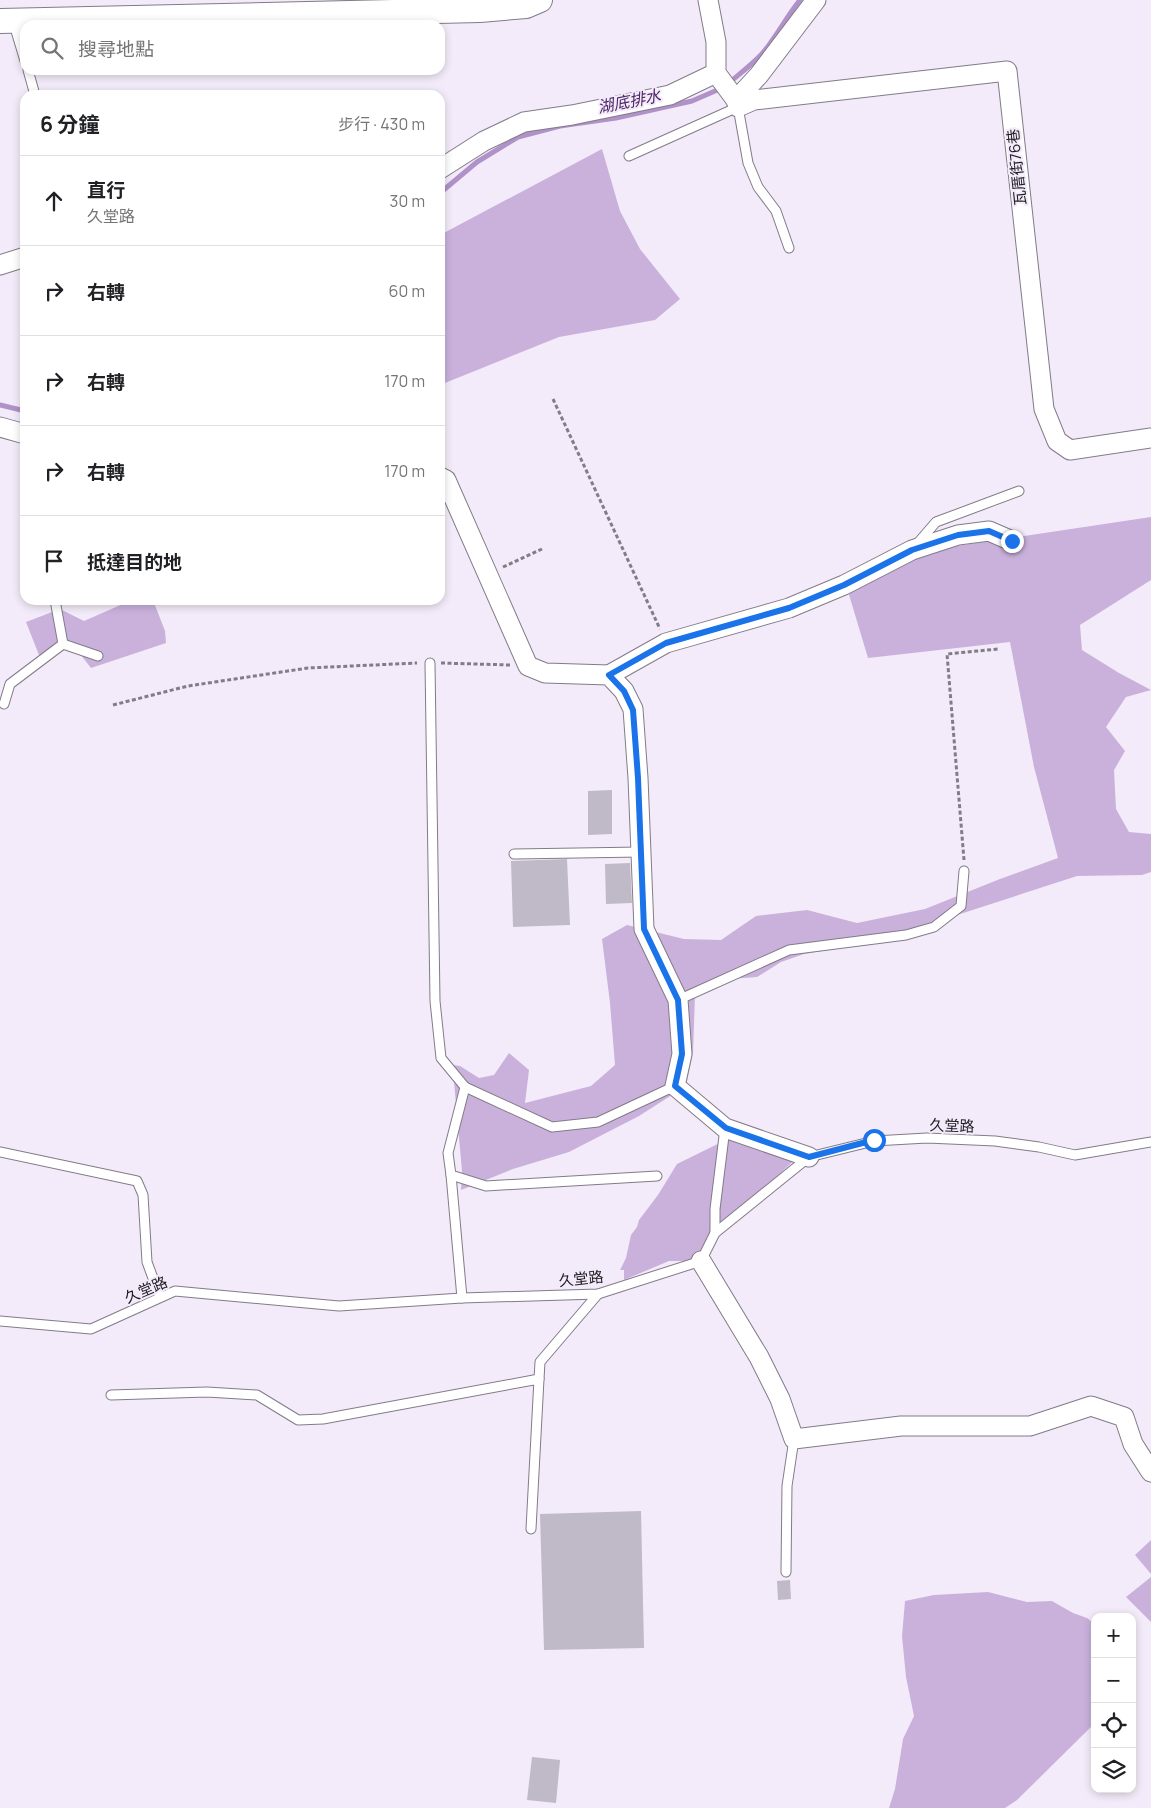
<!DOCTYPE html>
<html lang="zh-TW">
<head>
<meta charset="utf-8">
<style>
	body { margin:0; font-family:Manrope,"Noto Sans TC",sans-serif; background:#f2f2f2; color:#202124 }
	.controls { position:absolute; right:15px; bottom:15px; display:grid; overflow:hidden; border-radius:10px; box-shadow:0 2px 8px #0003 }
	.controls button { width:45px; height:45px; display:grid; place-items:center; padding:0; border:0; border-bottom:1px solid #e0e0e0; background:#fff; color:#202124; font:25px sans-serif }
	.stop { position:absolute; width:15px; height:15px; margin:-11px; border:4px solid #1a73e8; border-radius:50%; background:#fff }
	.stop.end { background:#1a73e8; border-color:#fff; box-shadow:0 1px 5px #0008 }
	.list { margin:0; padding:0; list-style:none }
	h2 { display:flex; justify-content:space-between; align-items:center; height:65px; margin:0; padding:0 20px; font-size:21px }
	h2 small { font-size:16px; font-weight:400; color:#757577 }
	.list li { display:grid; grid-template-columns:32px 1fr auto; gap:15px; align-items:center; box-sizing:border-box; height:90px; padding:0 20px; border-top:1px solid #e0e0e0 }
	.list b { display:block; font-size:19px; white-space:nowrap }
	.list p { margin:0; font-size:16px; white-space:nowrap; color:#757577 }
	.list em { font-size:16px; font-style:normal; color:#757577 }
	.icon { flex:none; width:28px; height:28px; fill:none; stroke:currentColor; stroke-width:2; stroke-linecap:round; stroke-linejoin:round }
	.map { position:relative; flex:none; width:1151px; height:1808px; overflow:hidden }
	.search { position:absolute; background:#fff; box-shadow:0 2px 8px #0003; left:20px; top:20px; width:425px; height:55px; display:flex; align-items:center; gap:12px; box-sizing:border-box; padding:0 18px; border-radius:15px; color:#757577; font-size:19px }
	.panel { position:absolute; background:#fff; box-shadow:0 2px 8px #0003; left:20px; top:90px; width:425px; height:515px; border-radius:15px }
	.map>svg:first-child { display:block }
	.green { fill:#c9b1dc }
	.lines { fill:none; stroke-linecap:round; stroke-linejoin:round }
	.stream { stroke:#b092c9; stroke-width:5 }
	.building { fill:#c0b9c7 }
	.service-casing { stroke:#827b88; stroke-width:11 }
	.minor-casing { stroke:#827b88; stroke-width:21 }
	.tertiary-casing { stroke:#827b88; stroke-width:26 }
	.path { stroke:#817d86; stroke-width:3; stroke-dasharray:4 2.5; stroke-linecap:butt }
	.service { stroke:#fff; stroke-width:9 }
	.minor { stroke:#fff; stroke-width:19 }
	.tertiary { stroke:#fff; stroke-width:24 }
	.route { stroke:#1a73e8; stroke-width:6 }
	.labels { text-anchor:middle; stroke-width:4; stroke-linejoin:round; paint-order:stroke }
	.street-label { font-size:15px; fill:#1c1a1f; stroke:#f3ebf9 }
	.water-label { font-size:16px; font-style:italic; fill:#4d2567; stroke:#f3ebf9 }
</style>
</head>
<body>
<div class="map">
<svg width="1151" height="1808" viewBox="0 0 1151 1808">
	<rect width="100%" height="100%" fill="#f3ebf9"/>
	<g class="green">
		<path d="M602 149 620 211 640 249 680 299 655 320 559 337 440 385V235Z"/>
		<path d="M1151 517V580L1080 625 1082 650 1119 673 1151 690 1126 697 1106 727 1125 751 1114 770 1116 809 1129 832 1151 834V872L1142 875 1077 876 951 917 898 938 804 954 781 962 757 977 730 979 695 995 693 1053 686 1086 639 1116 569 1152 513 1169 461 1190 462 1171 454 1082 440 1063 460 1066 479 1078 494 1075 509 1053 529 1070 525 1103 591 1086 615 1065 610 1003 602 939 627 925 684 939 721 940 756 916 807 910 857 923 925 909 1000 879 1058 858 1034 767 1010 642 868 658 847 588 903 554Z"/>
		<path d="M132 600H153L165 631 166 643 91 668 73 645 43 660 39 655 26 622 60 609 84 621Z"/>
		<path d="M751 1127 786 1143 801 1154 716 1233 701 1261H669L624 1280V1270H620L626 1258 631 1235 637 1227 639 1220 658 1195 677 1164 746 1130 749 1131Z"/>
		<path d="M1151 1540V1574L1135 1555Z"/>
		<path d="M1151 1577V1622L1126 1597Z"/>
		<path d="M988 1592 1027 1602 1052 1601 1073 1613 1087 1618 1095 1624V1723L1017 1800 1005 1808H889L895 1789 903 1739 914 1716 906 1677 902 1636 905 1601 934 1595Z"/>
	</g>
	<g class="lines">
		<g class="stream">
			<path d="M729 83C744 70 760 59 771 42 782 27 788 15 800 0"/>
			<path d="M440 193 477 162 518 137 560 126 616 118 692 101 722 88"/>
			<path d="M0 405 25 411"/>
		</g>
	</g>
	<g class="building">
		<path d="M612 790V834L588 835V791Z"/>
		<path d="M567 859 570 925 513 927 511 861Z"/>
		<path d="M630 863 632 903 606 904 605 864Z"/>
		<path d="M641 1511 644 1648 544 1650 540 1514Z"/>
		<path d="M790 1580 791 1599 778 1600 777 1581Z"/>
		<path d="M532 1757 560 1760 556 1803 527 1800Z"/>
	</g>
	<g class="lines">
		<defs>
			<g id="service">
				<path d="M13 21 25 61"/>
				<path d="M28 70 35 95"/>
				<path d="M629 156 738 107 748 163 758 187 776 211 789 248"/>
				<path d="M917 544 936 522 1019 491"/>
				<path d="M63 644 98 656"/>
				<path d="M430 663 435 1001 441 1058 465 1087 448 1153 451 1175 486 1186 657 1176"/>
				<path d="M4 704 10 684 63 644 55 600"/>
				<path d="M514 854 641 852"/>
				<path d="M678 1000 789 950 906 935 934 927 961 906 964 871"/>
				<path d="M465 1087 552 1127 598 1122 675 1086"/>
				<path d="M0 1152 137 1181 143 1195 147 1262 160 1297"/>
				<path d="M451 1175 462 1298"/>
				<path d="M715 1233V1209L725 1128"/>
				<path d="M0 1321 91 1329 175 1291 339 1306 462 1298 598 1294 701 1261 715 1233 809 1157 874 1141 927 1138 995 1141 1039 1147 1075 1155 1151 1142"/>
				<path d="M539 1379 540 1362 598 1294"/>
				<path d="M111 1395 207 1392 257 1395 298 1420 323 1419 539 1379 531 1529"/>
				<path d="M786 1572 787 1486 794 1439"/>
			</g>
			<g id="minor">
				<path d="M708 0 716 42V73L736 100 738 107 754 100 1007 71 1044 409 1057 441 1070 450 1151 438"/>
				<path d="M736 100 759 75 816 0"/>
				<path d="M440 169 484 141 524 122 572 115 670 95 716 73"/>
				<path d="M0 265 25 257"/>
				<path d="M0 427 25 434"/>
				<path d="M440 477 446 480 528 666 545 673 609 675 624 691 633 709 638 778 644 929 678 1000 682 1054 675 1086 725 1128 809 1157"/>
				<path d="M609 675 666 643 789 608 844 585 912 550 958 535 989 531 1012 541"/>
				<path d="M701 1261 759 1357 780 1399 794 1439 901 1426H1030L1091 1406 1124 1417 1133 1444 1151 1472"/>
			</g>
			<path id="tertiary" d="M0 21 480 10 526 6 540 0"/>
		</defs>
		<use href="#service" class="service-casing"/>
		<use href="#minor" class="minor-casing"/>
		<use href="#tertiary" class="tertiary-casing"/>
		<g class="path">
			<path d="M553 399 660 629"/>
			<path d="M503 567 542 549"/>
			<path d="M441 663 510 665"/>
			<path d="M113 705 188 686 308 668 417 663"/>
			<path d="M964 860 947 654 998 649"/>
		</g>
		<use href="#service" class="service"/>
		<use href="#minor" class="minor"/>
		<use href="#tertiary" class="tertiary"/>
	</g>
	<g class="lines">
		<path class="route" d="M874 1140 809 1157 726 1128 675 1086 682 1054 678 1000 644 929 638 778 633 710 624 691 609 675 666 643 789 608 844 585 912 550 958 535 989 531 1012 541"/>
	</g>
	<g class="labels">
		<g class="street-label">
			<text transform="translate(1017 167) rotate(-96)" y="5">瓦厝街76巷</text>
			<text transform="translate(952 1126) rotate(2)" y="5">久堂路</text>
			<text transform="translate(581 1279) rotate(-6)" y="5">久堂路</text>
			<text transform="translate(146 1290) rotate(-23)" y="5">久堂路</text>
		</g>
		<g class="water-label">
			<text transform="translate(629 101) rotate(-11)" y="6">湖底排水</text>
		</g>
	</g>
</svg>
<div class="controls">
<button>+</button>
<button>−</button>
<button><svg class="icon" aria-label="locate" viewBox="0 0 24 24"><circle cx="12" cy="12" r="6"/><path d="M12 2v4M12 18v4M2 12h4M18 12h4"/></svg></button>
<button><svg class="icon" aria-label="layers" viewBox="0 0 24 24"><path d="M12 4l9 5-9 5-9-5zM3 14l9 5 9-5"/></svg></button>
</div>
<div class="stop" style="left:874px;top:1140px"></div>
<div class="stop end" style="left:1012px;top:541px"></div>
<div class="search"><svg class="icon" aria-label="search" viewBox="0 0 24 24"><circle cx="10" cy="10" r="6"/><path d="M15 15l6 6"/></svg>搜尋地點</div>
<section class="panel">
<h2>6 分鐘<small>步行 · 430 m</small></h2>
<ul class="list">
<li><svg class="icon" aria-label="ahead" viewBox="0 0 24 24"><path d="M12 20V5M6 11l6-6 6 6"/></svg><div><b>直行</b><p>久堂路</p></div><em>30 m</em></li>
<li><svg class="icon" aria-label="right" viewBox="0 0 24 24"><path d="M7 20v-9h11M14 6l5 5-5 5"/></svg><div><b>右轉</b></div><em>60 m</em></li>
<li><svg class="icon" aria-label="right" viewBox="0 0 24 24"><path d="M7 20v-9h11M14 6l5 5-5 5"/></svg><div><b>右轉</b></div><em>170 m</em></li>
<li><svg class="icon" aria-label="right" viewBox="0 0 24 24"><path d="M7 20v-9h11M14 6l5 5-5 5"/></svg><div><b>右轉</b></div><em>170 m</em></li>
<li><svg class="icon" aria-label="arrive" viewBox="0 0 24 24"><path d="M6 21V4h12l-3 4 3 4H6"/></svg><div><b>抵達目的地</b></div></li>
</ul>
</section>
</div>
</body>
</html>
